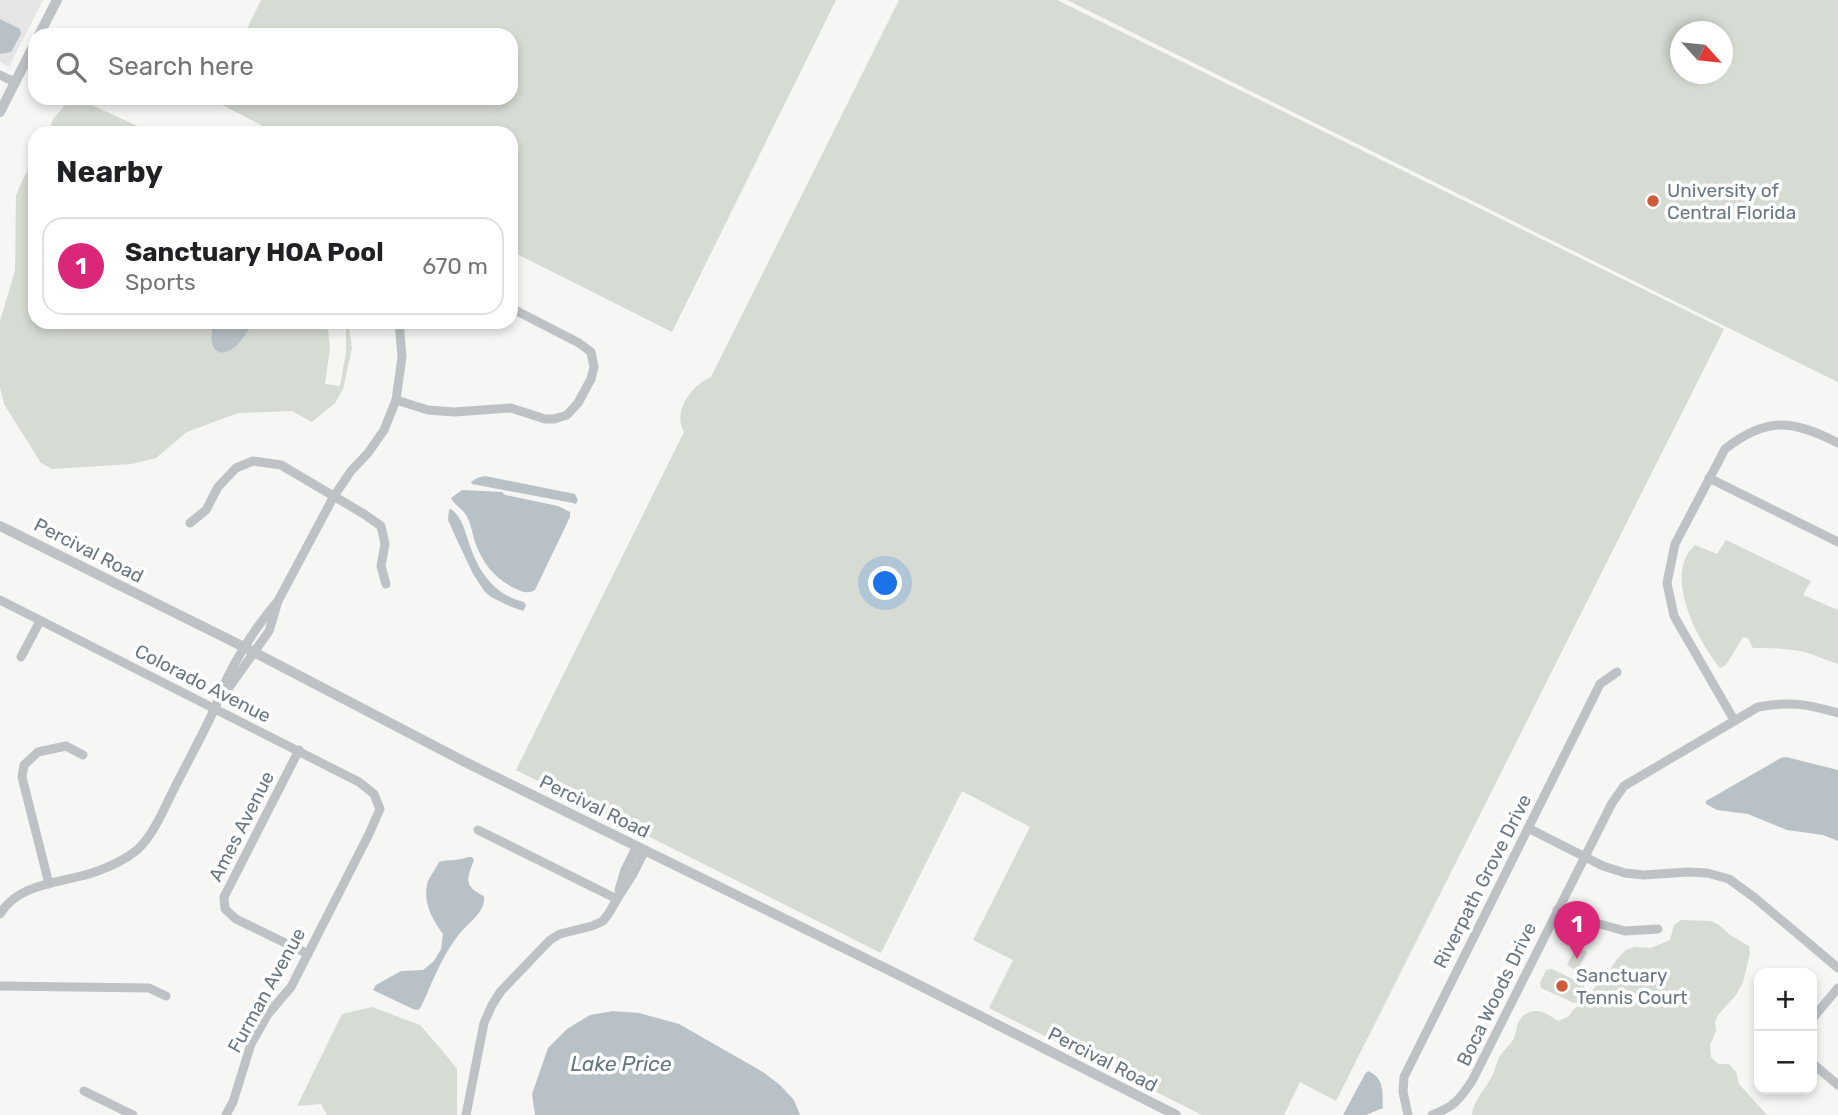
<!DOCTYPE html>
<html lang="en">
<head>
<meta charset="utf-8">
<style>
	body { margin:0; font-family:Rubik,sans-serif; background:#f6f6f6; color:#202124 }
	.controls { position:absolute; right:21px; bottom:21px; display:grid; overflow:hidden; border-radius:14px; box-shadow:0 4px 10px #0003 }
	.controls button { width:63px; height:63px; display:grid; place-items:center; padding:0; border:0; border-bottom:2px solid #e0e0e0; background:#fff; color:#202124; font:35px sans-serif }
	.compass { position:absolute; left:1670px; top:21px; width:63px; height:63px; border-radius:50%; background:#fff; box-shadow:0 4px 10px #0003; rotate:117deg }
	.you { position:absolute; left:886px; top:584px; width:24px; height:24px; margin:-18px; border:5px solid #fff; border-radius:50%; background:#1a73e8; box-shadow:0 0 0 10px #1a73e833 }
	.badge { display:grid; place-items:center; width:46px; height:46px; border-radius:50%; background:#db2777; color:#fff; font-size:23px; font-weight:700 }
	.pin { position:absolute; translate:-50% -58px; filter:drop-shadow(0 2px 4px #0008) }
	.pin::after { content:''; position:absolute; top:37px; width:24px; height:21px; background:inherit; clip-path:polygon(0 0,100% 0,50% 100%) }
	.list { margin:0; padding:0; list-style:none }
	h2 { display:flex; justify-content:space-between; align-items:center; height:91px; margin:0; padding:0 28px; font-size:30px }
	h2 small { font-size:23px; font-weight:400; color:#757577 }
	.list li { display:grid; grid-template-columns:46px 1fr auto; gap:21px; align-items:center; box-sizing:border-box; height:98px; margin:0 14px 14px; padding:0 14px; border:2px solid #e0e0e0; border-radius:21px }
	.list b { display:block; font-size:26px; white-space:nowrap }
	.list p { margin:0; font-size:23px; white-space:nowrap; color:#757577 }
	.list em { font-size:23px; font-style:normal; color:#757577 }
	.icon { flex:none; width:38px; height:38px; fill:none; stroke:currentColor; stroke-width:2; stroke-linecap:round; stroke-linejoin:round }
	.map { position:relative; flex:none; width:1838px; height:1115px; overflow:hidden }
	.search { position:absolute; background:#fff; box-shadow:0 4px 10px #0003; left:28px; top:28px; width:490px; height:77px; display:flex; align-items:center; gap:18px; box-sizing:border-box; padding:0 24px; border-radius:21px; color:#757577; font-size:26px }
	.panel { position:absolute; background:#fff; box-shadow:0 4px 10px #0003; left:28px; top:126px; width:490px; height:203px; border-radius:21px }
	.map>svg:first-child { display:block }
	.built { fill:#e4e5e4 }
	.green { fill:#d6dbd3; fill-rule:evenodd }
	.water { fill:#b8c2c6 }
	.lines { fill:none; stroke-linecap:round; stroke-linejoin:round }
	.minor { stroke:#bec2c5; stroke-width:9 }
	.tertiary { stroke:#bec2c5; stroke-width:10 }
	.poi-dot { fill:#cf5b3b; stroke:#fff; stroke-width:2.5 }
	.labels { text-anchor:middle; stroke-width:7; stroke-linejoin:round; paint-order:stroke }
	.poi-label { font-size:19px; fill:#697781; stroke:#fff; text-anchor:start }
	.street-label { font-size:19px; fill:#697781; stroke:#fff }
	.water-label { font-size:21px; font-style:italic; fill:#65777e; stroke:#fff }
</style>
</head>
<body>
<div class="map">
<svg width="1838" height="1115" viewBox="0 0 1838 1115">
	<rect width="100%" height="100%" fill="#f6f6f4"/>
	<path class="built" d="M0 0H43L9 67 0 62Z"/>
	<g class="green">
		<path d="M261 0H836L672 332 511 251V133H276L211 99 511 98V35H244Z"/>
		<path d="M899 0H1057L1724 329 1336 1101 1300 1082 1284 1115H1202L989 1008 1013 960 973 940 1030 827 962 791 881 953 516 770 684 432C672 411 692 385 711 377Z"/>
		<path d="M1067 0H1838V382L1799 363ZM1680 32H1722V74H1680Z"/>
		<path d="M71 98 89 104 153 133H49L53 119Z"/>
		<path d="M35 159V322H213V325L250 326 255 322H327L330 347 325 384 340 386 346 352V322H348L352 348 343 389 335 403 312 422 292 411 238 413 187 432 156 458 132 464 52 469 41 463 4 404 0 388V321L15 271 16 195 24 177Z"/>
		<path d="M1726 540 1811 581 1803 595 1838 610V664C1828 661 1820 657 1811 654 1793 648 1772 648 1753 648L1748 638 1743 637 1726 665 1720 668C1698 641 1662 575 1695 545L1717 554Z"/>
		<path d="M1681 920 1710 921 1718 924 1730 935 1749 946 1750 954 1743 982 1736 995 1718 1015 1715 1022 1716 1031 1710 1045 1711 1057 1718 1064H1729L1736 1072 1739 1084 1767 1115H1472C1474 1098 1488 1087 1494 1072 1496 1065 1498 1058 1503 1052 1506 1048 1511 1044 1513 1040 1518 1031 1514 1024 1524 1015 1536 1006 1548 1014 1558 1021L1568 1017 1574 1009 1585 1002 1595 987 1601 983 1617 959 1626 950 1635 947 1651 948 1670 940 1674 925Z"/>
		<path d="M1577 946 1587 952 1577 971 1567 965Z"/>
		<path d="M1552 969 1583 984 1585 989 1578 1002 1574 1003 1541 988 1540 983 1546 970Z"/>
		<path d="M372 1007 420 1025 441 1049 457 1069V1115H327L321 1104 297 1106 342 1014Z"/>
	</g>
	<g class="water">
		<path d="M0 19 20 29 21 34 11 52 0 54Z"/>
		<path d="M213 322H255C248 329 244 338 237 345 230 352 217 357 213 346 210 338 213 329 213 322Z"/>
		<path d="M485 476 575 494 578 500 576 504 573 503 472 484 471 482 477 478Z"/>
		<path d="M462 490 502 492 505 495 558 506 570 512V517L535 590C527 595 521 591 514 588 494 578 482 562 475 542 472 533 471 523 466 515 462 508 455 506 451 498Z"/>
		<path d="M451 509C462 517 465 531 469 543 478 571 494 595 524 602L526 606 523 611 507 605 491 597 485 592 473 574 457 540 448 520 449 510Z"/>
		<path d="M1786 757 1838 770V841L1823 835 1787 830 1748 814 1717 810 1706 804V801L1781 758Z"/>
		<path d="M468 857H472L474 860C466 880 464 886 484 896 486 913 466 924 457 937 441 958 432 983 421 1007L418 1010 413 1009 373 990 376 985 401 971 423 970 434 961 441 949 443 934C432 919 422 901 428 881 431 875 436 868 439 862 449 859 460 861 468 857Z"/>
		<path d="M613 1011 639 1013 679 1024 763 1072 780 1085 794 1100 800 1115H535L532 1094 548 1048 567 1029 590 1015Z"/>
		<path d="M1368 1071C1385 1078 1382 1092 1383 1108L1366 1115H1343L1365 1074Z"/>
	</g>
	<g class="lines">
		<g class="minor">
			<path d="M0 75 15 82"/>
			<path d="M396 400 428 410 454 412 511 408 545 419H554L567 415 578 403 591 379 594 367 591 352 579 343 511 308"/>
			<path d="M1709 478 1838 542"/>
			<path d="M190 523 206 510 218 487 236 468 253 461 281 465 364 514 381 526 385 544 381 566 386 584"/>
			<path d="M0 600 359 782 374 794 380 809 369 834 291 987 268 1014 251 1044 233 1102 226 1115"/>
			<path d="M21 657 40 621"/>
			<path d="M228 689 269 631 278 601 334 496 351 471 368 453 384 430 396 400 402 357 399 322"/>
			<path d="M1734 720 1674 616 1667 583 1675 544 1725 449C1767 416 1793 420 1838 443"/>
			<path d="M299 750 224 897 225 909 236 919 308 954"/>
			<path d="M1528 828 1603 866 1625 873 1644 875 1688 872 1707 873 1729 879 1755 898 1838 968"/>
			<path d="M478 830 617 899"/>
			<path d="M49 884 22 777 24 765 38 752 66 746 83 755"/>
			<path d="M619 890 625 870 637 846"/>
			<path d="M1557 910 1574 917 1625 931 1658 929"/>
			<path d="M0 914C19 882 63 883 95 872 109 867 125 860 137 850 154 835 165 806 175 787 188 761 202 736 214 710 219 699 223 687 228 676 242 649 258 624 278 601"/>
			<path d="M0 986 149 988 166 996"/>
			<path d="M1812 1019 1838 988"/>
			<path d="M1812 1063 1838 1085"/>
			<path d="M84 1091 133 1115"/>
			<path d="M466 1115 484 1023 492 1005 501 991 550 940 560 934 592 926 603 921 609 913 617 899 633 874 645 850"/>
			<path d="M1408 1115 1403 1092 1404 1077 1600 684 1617 672"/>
			<path d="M1432 1115C1454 1107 1459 1100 1472 1081L1612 803 1624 786 1758 707C1790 701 1807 704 1838 713"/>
		</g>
		<g class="tertiary">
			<path d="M39 35 57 0"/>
			<path d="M0 112 35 43"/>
			<path d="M0 526 244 647 465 762 901 976 1176 1115"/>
		</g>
	</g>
	<g class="poi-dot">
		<circle cx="1653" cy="201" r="7"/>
		<circle cx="1562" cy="986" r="7"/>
	</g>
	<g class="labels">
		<g class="poi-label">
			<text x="1667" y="197">University of<tspan x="1667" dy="22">Central Florida</tspan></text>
			<text x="1576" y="982">Sanctuary<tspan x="1576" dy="22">Tennis Court</tspan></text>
		</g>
		<g class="street-label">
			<text transform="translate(89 550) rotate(27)" y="7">Percival Road</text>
			<text transform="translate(203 683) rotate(27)" y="7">Colorado Avenue</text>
			<text transform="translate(595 806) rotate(26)" y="7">Percival Road</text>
			<text transform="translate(241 826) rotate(-63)" y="7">Ames Avenue</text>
			<text transform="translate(1482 881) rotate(-63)" y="7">Riverpath Grove Drive</text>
			<text transform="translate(266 990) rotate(-61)" y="7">Furman Avenue</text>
			<text transform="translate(1496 994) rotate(-64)" y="7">Boca Woods Drive</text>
			<text transform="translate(1103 1059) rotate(27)" y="7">Percival Road</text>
		</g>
		<g class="water-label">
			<text x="621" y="1071">Lake Price</text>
		</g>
	</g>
</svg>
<div class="controls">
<button>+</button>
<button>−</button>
</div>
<svg class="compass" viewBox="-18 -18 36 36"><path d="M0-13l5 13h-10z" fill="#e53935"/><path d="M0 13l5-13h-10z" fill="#757577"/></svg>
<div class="you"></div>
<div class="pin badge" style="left:1577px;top:959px">1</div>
<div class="search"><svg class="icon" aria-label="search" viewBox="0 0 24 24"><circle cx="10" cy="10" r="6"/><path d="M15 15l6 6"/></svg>Search here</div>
<section class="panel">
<h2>Nearby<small></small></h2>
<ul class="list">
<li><span class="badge">1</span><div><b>Sanctuary HOA Pool</b><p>Sports</p></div><em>670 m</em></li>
</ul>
</section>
</div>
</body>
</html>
